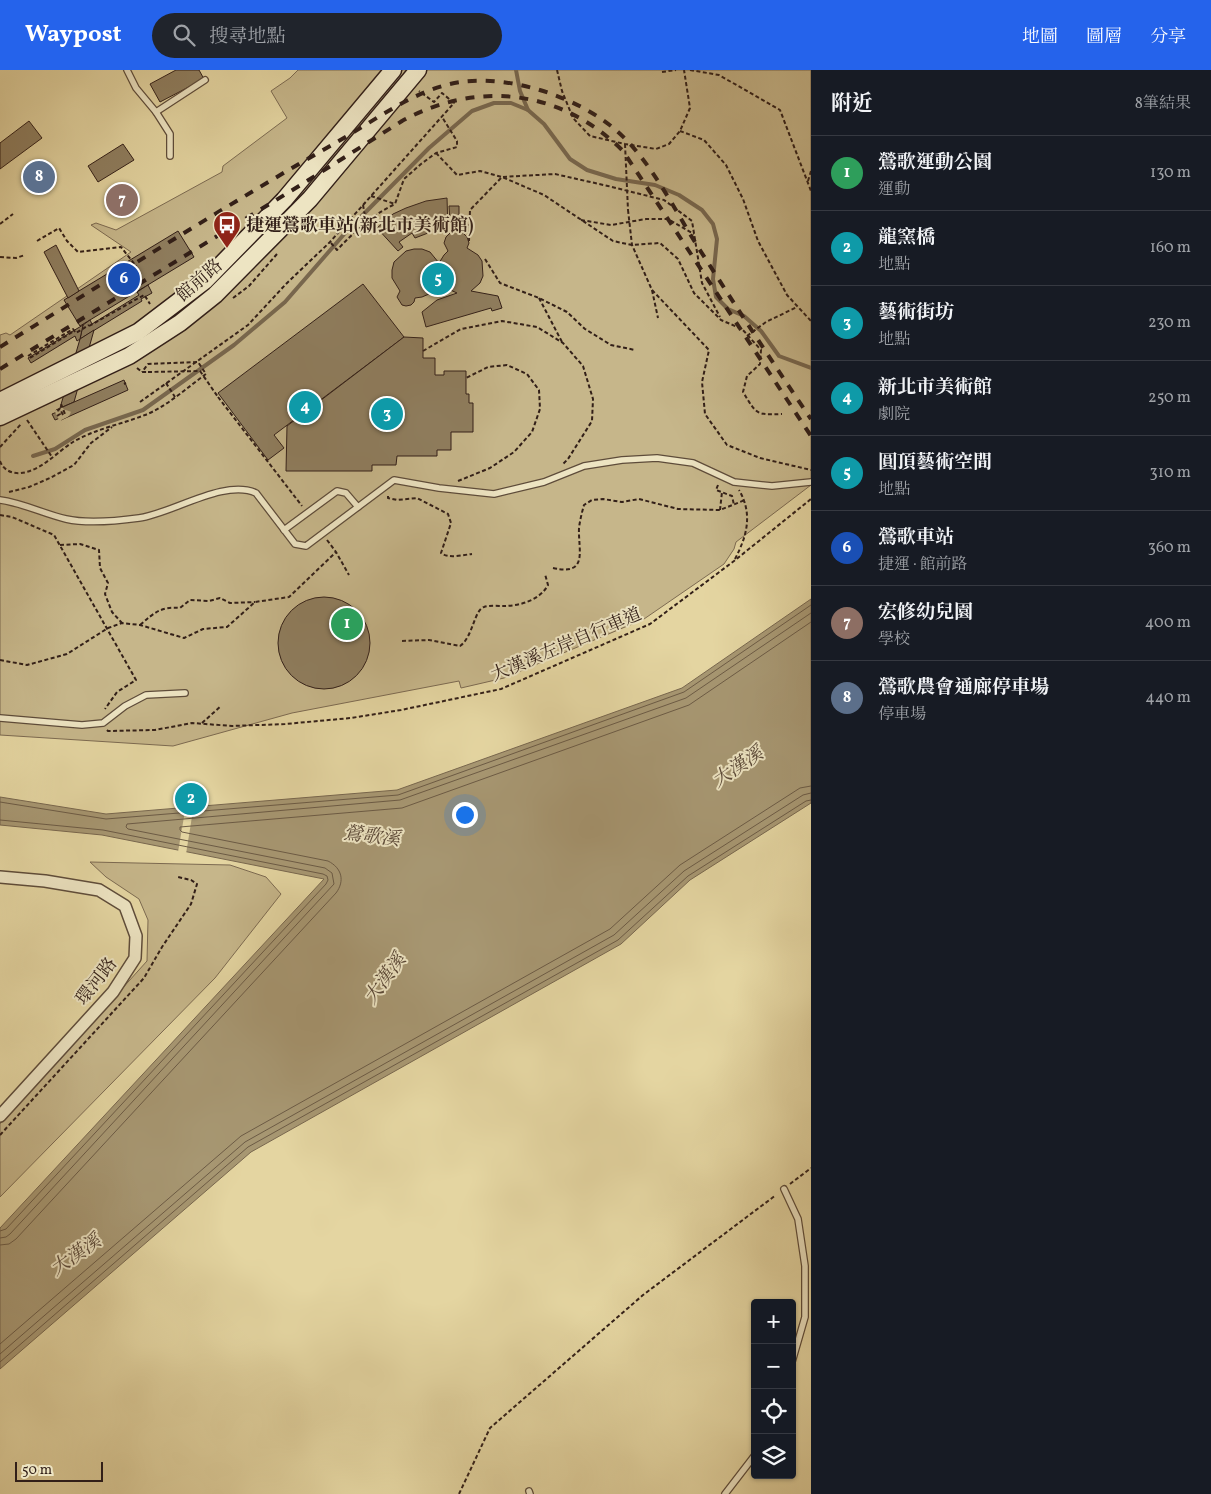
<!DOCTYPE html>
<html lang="zh-TW">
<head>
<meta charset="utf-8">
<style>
	body { margin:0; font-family:Vollkorn,"Noto Serif TC",serif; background:#20242c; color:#f1f3f6 }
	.controls { position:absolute; right:15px; bottom:15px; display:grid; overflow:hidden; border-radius:5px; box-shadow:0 1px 4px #0004 }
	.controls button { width:45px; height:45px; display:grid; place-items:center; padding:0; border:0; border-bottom:1px solid #363941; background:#171b24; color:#f1f3f6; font:25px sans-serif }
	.scale { position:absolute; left:15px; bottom:12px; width:88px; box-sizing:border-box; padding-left:5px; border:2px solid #321f18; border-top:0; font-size:14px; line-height:18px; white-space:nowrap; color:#321f18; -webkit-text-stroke:4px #ede4c2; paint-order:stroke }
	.you { position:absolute; left:464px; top:744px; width:18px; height:18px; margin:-12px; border:4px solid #fff; border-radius:50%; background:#1a73e8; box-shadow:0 0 0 8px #1a73e833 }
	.badge { display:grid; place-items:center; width:32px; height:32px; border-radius:50%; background:#2563eb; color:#fff; font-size:16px; font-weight:700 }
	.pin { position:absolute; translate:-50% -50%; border:2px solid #fff; box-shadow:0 1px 5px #0006 }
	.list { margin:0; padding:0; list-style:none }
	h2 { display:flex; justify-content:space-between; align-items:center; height:65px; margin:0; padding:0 20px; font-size:21px }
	h2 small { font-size:16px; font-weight:400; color:#9ea1a6 }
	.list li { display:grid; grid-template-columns:32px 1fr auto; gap:15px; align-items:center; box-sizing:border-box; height:75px; padding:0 20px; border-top:1px solid #363941 }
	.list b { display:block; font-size:19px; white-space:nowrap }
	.list p { margin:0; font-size:16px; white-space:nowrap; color:#9ea1a6 }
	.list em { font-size:16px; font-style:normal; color:#9ea1a6 }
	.icon { flex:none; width:28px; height:28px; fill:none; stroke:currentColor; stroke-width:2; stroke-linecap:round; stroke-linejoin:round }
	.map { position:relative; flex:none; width:811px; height:1424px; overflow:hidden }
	header { display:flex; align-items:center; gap:30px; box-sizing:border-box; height:70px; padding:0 25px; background:#2563eb; color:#fff }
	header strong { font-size:24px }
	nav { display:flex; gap:28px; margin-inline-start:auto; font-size:18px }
	.search { width:350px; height:45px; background:#20242c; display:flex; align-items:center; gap:12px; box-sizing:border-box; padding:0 18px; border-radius:28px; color:#9ea1a6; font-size:19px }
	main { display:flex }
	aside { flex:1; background:#171b24 }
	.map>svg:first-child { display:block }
	.green { fill:#c6b68a; stroke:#7c6a51 }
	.water { fill:#a79772; stroke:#78674e }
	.pier { fill:#e4d5a1 }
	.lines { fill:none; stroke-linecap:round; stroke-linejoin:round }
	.shore { stroke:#6c5b45; stroke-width:1 }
	.stream { stroke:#78674e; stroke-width:4 }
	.building { fill:#8f7e5f; stroke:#321f18 }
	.street-tunnel { stroke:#c0b186; stroke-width:11; stroke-dasharray:11 5.5; stroke-linecap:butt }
	.lane-casing { stroke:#5e4c3a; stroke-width:8 }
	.street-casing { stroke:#5e4c3a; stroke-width:14 }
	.secondary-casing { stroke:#321f18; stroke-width:19 }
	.path { stroke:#321f18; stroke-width:2; stroke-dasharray:4 2.5; stroke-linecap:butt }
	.lane { stroke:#ede4c2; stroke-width:5.5 }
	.street { stroke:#ede4c2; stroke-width:11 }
	.secondary { stroke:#ede4c2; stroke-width:16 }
	.rail { stroke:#321f18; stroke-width:4; stroke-dasharray:9 9; stroke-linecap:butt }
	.path-bridge { stroke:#321f18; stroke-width:2; stroke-dasharray:4 2.5; stroke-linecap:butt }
	.labels { text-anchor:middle; stroke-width:4; stroke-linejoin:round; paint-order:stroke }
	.poi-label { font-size:18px; font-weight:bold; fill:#321f18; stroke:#ede4c2; text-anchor:start }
	.street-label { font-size:18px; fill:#321f18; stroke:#ede4c2 }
	.water-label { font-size:19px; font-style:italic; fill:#5b4938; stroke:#ede4c2 }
</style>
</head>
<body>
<header>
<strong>Waypost</strong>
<div class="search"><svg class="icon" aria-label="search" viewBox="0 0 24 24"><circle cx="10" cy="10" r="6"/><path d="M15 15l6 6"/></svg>搜尋地點</div>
<nav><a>地圖</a><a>圖層</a><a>分享</a></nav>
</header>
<main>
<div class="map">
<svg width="811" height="1424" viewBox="0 0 811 1424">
	<rect width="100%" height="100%" fill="#e4d5a1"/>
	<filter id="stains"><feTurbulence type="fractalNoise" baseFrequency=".004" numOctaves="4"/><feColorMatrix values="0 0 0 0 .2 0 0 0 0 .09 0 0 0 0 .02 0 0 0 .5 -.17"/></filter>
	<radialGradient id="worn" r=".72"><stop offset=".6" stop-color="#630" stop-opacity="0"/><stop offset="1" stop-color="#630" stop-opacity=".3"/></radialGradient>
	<g class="green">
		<path d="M298 0H811V415L736 472 734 479 724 494 644 549 504 608 461 618 459 611 292 643 173 676 0 665V265L6 263 10 265 131 182 91 155 96 153 116 160 222 102 223 96 287 48 271 21 290 8Z"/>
		<path d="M90 792 230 795 266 807 281 824 215 908 0 1127V1054L147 891 148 850 139 829 106 807Z"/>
	</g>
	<path class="water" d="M811 529V733L690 810 621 874 251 1082 0 1299V1158L324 809 102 765 0 755V727L106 744 397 720 682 618Z"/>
	<path class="pier" d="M194 734 186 784 178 782 186 735Z"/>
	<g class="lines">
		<g class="shore">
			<path d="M0 732 106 749 398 725 684 622 811 535"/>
			<path d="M0 750 103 760 323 804 327 806 328 810 326 814 6 1159 0 1161"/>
			<path d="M0 1168 6 1167 10 1164 334 814 332 803 325 798 128 759 126 757 127 754 400 730 686 628 811 543"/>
			<path d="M0 1175 9 1174 16 1169 336 823C345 811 342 798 328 791L182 762 180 760V757L402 738 689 635 811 552"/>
			<path d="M0 1274 241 1066 610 859 680 795 800 718 811 716"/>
			<path d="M0 1284 245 1072 614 865 684 801 803 725 811 723"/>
			<path d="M0 1292 248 1077 618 870 688 806 806 731 811 730"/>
		</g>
		<g class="stream">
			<path d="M516 0 520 21 528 40"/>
			<path d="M33 386 55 379 85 360 143 340 234 275 285 232 346 162 429 78 472 41 494 33H511L528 40 544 54 570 89 587 100 616 109 655 115 679 125 702 140 713 154 717 169 713 209 716 227 728 239 744 246 761 261 779 286 811 298"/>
		</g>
	</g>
	<g class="building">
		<path d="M176 0H199L204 9 160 32 150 14Z"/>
		<path d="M29 51 42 68 0 99V73Z"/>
		<path d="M123 74 134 90 98 112 88 96Z"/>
		<path d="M447 128 448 160H442V154L426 157 428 163 415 168 412 163 399 172 403 177 398 181 377 158 393 144 406 138 426 131Z"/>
		<path d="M449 136H459V152L450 153Z"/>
		<path d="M178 161 194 187 80 256 64 230Z"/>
		<path d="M457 161 463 163 467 167 469 173 467 178 478 185 482 191 483 206 480 213 471 221 498 226 502 238 492 241 491 238 426 257 422 242 437 230 457 223 446 218 440 210 435 219 429 224 422 227 415 228 414 232 411 235 406 236 402 235 397 227 400 221 392 208V200L394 192 406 181 414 179H422L430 182 439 193 444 185 448 181 444 173 446 167 450 163Z"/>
		<path d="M56 175 79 221 68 228 44 182Z"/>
		<path d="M363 214 404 267 274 365 284 378 268 390 218 323Z"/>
		<path d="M148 215 152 223 141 229 142 231 80 269 83 255 90 250 92 254 139 225 137 222Z"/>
		<path d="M83 255 80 269 77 271 75 266 31 293 28 288Z"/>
		<path d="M94 260 74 332 60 338 80 269Z"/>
		<path d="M404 267 423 268V288H435V305H444V301H466V324H469V333H473V362H451V380H437V386H397L396 395H372V401H286L287 356Z"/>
		<path d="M124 310 128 320 61 350 60 348 55 350 52 344 57 342 56 340Z"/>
		<circle cx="324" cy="573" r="46"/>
	</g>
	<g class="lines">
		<path class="street-tunnel" d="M57 346 65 342 66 339"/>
		<defs>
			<g id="lane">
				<path d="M127 0 136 18 156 42 170 64V86"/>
				<path d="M156 42 205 10"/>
				<path d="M0 430C23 433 44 444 66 449 88 454 117 451 139 448 171 444 225 408 256 423L295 474 306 476 394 410 439 418 494 424 544 412 584 396 622 390 657 388 693 393 734 412 772 416 811 412"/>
				<path d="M284 460 337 421 346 423 358 437"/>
				<path d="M0 648 82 655 103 653 125 636 146 625 185 623"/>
				<path d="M784 1119 798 1149 805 1196V1247L792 1292"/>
				<path d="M529 1421 530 1424"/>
				<path d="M725 1424 755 1385"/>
			</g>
			<path id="street" d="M0 807 45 811 99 820 125 836 136 866 135 888 113 922 0 1046"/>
			<g id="secondary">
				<path d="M0 331 138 262 205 211 284 130 393 0"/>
				<path d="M0 347 129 286 180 253 215 225 310 129 418 0"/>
			</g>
		</defs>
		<use href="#lane" class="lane-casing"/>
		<use href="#street" class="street-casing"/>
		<use href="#secondary" class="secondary-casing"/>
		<g class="path">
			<path d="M557 0 562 21 573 48 590 66 625 74 656 79 669 74 680 61 690 38 684 0"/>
			<path d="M690 0 719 5 780 40 811 121"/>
			<path d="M662 2 676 0"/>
			<path d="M680 61 704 70 726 95 743 129 758 171 787 225 811 251"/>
			<path d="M436 83 457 105 480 101 502 107 544 125 613 171 632 175 660 173 678 189 694 223 721 250 742 259 761 280 760 294 747 306 743 322C757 345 756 345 782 344"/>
			<path d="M808 111 811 101"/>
			<path d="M371 126 395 134"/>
			<path d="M363 135 366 152"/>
			<path d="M628 140 632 175 652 220 658 248"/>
			<path d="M581 150 611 155 646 149H668L694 164"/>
			<path d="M0 154 13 144"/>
			<path d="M37 171 59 158 67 171 78 182 121 177 136 196 128 201"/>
			<path d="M469 171 470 140 502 107 555 104 608 116 664 130 692 151 702 213 720 247"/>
			<path d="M331 173 337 180C355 161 372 145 395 134L404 109 421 94 436 83 457 77V71L442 47"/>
			<path d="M0 187 16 188 25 185"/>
			<path d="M485 189 500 213 539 228 567 242 585 259 611 275 635 280"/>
			<path d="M652 220 709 280 702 312 705 344 727 375 760 388 811 400"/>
			<path d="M145 226 150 234"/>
			<path d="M233 228 249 216 277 184"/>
			<path d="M539 228 562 272"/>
			<path d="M89 256 144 225"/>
			<path d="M747 266 766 252 797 237"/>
			<path d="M423 281 461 259 502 251 537 257 563 273 583 296 593 329 592 351 568 389 562 395"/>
			<path d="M28 286 73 259 76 263 89 255"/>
			<path d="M30 288 74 261"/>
			<path d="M137 298 142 302H148"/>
			<path d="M166 313 175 327"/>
			<path d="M124 314 126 313"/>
			<path d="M218 327 302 436"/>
			<path d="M140 332 248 255 286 214 330 172 454 33 442 23 434 32 419 21"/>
			<path d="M57 346 60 344 58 340 60 339 63 345 65 344 61 334"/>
			<path d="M27 350 52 387"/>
			<path d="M0 377 22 353"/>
			<path d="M0 391C3 400 12 404 21 403 41 401 57 382 73 372 95 359 122 354 145 345 166 337 188 317 206 304L198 292 148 294 142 302"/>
			<path d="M458 411 490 398 514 382 532 362 540 339 539 320 527 304 507 295 488 297 466 308"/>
			<path d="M718 415 716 420 732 426 734 435"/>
			<path d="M9 422 29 417 50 408 74 395 91 373 112 357"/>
			<path d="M388 426V428L397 430 417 428 448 444 451 453 441 483C449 489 462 485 472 484"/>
			<path d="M720 440 722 422"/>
			<path d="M0 445 12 447 54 465 136 610 117 622 105 639"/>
			<path d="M327 470 336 482 349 505"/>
			<path d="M60 475 80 474 99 480 100 498 108 513 105 524 112 542 122 553"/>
			<path d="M735 489C747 466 753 444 739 420"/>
			<path d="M553 498C589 506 578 480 579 458 580 450 582 442 584 435L592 430 603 429 622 432 639 429 678 439 720 440 745 430"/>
			<path d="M140 555C154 543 161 536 180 538L190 530 209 531 220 528 230 533 255 532"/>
			<path d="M402 571 429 570 460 576C473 567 474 540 484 537 490 535 498 536 504 536 520 536 540 530 548 515L545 504"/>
			<path d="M0 590 27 595 67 584 108 558 122 553 140 555 184 568 203 559 227 557 255 532 289 527 336 482"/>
			<path d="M202 653 221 636"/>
			<path d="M107 660 108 661 155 660 192 653 232 656 285 654 351 648 401 640 501 619 650 554 734 491 811 429"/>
			<path d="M0 1065 144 908 162 877 191 834 197 814 191 810 178 807"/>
			<path d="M790 1114 811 1098"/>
			<path d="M459 1424 490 1358 643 1225 776 1125"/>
		</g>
		<use href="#lane" class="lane"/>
		<use href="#street" class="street"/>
		<use href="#secondary" class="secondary"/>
		<g class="rail">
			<path d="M0 277C112 208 223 137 337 72 376 50 415 19 460 12 512 5 578 27 617 61 651 91 674 139 698 177 735 235 772 292 811 349"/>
			<path d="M0 299 299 116 402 51C477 10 561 19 623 81L811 366"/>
		</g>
		<g class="path-bridge">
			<path d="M625 74 628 140"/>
			<path d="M148 302 200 301 218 327"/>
		</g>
	</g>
	<defs>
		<symbol id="bus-pin" viewBox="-11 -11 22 30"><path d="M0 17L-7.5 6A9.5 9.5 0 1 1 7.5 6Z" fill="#8f2418" stroke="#ede4c2"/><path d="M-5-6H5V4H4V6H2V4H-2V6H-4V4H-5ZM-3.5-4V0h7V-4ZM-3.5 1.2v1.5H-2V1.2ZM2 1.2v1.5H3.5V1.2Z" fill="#fff"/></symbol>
	</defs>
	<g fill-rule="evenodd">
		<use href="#bus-pin" x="211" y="139" width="32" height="43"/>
	</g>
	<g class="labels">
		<g class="poi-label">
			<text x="246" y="161">捷運鶯歌車站(新北市美術館)</text>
		</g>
		<g class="street-label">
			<text transform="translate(199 210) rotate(-41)" y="6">館前路</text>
			<text transform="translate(566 574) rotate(-23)" y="6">大漢溪左岸自行車道</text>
			<text transform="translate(96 911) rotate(-52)" y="6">環河路</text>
		</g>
		<g class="water-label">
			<text transform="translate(737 696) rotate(-34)" y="7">大漢溪</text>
			<text transform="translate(372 765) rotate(7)" y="7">鶯歌溪</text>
			<text transform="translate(384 908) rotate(-54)" y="7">大漢溪</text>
			<text transform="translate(75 1184) rotate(-35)" y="7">大漢溪</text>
		</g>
	</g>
	<rect width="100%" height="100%" filter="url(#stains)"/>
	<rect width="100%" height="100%" fill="url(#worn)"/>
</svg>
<div class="controls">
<button>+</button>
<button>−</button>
<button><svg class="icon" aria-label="locate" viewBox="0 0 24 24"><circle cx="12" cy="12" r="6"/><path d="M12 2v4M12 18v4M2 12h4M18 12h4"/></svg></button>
<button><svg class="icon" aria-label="layers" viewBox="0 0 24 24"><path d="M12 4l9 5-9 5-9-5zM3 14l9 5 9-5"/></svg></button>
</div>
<div class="scale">50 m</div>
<div class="you"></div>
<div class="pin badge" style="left:347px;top:554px;background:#2e9e5b">1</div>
<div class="pin badge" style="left:191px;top:729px;background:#0f9aa8">2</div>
<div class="pin badge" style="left:387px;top:344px;background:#0f9aa8">3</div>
<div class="pin badge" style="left:305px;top:337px;background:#0f9aa8">4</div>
<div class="pin badge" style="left:438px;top:209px;background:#0f9aa8">5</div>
<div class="pin badge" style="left:124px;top:209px;background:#1a4fb4">6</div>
<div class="pin badge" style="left:122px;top:130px;background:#8d6e63">7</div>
<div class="pin badge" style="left:39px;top:107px;background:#5c6f8a">8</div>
</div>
<aside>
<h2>附近<small>8筆結果</small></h2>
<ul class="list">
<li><span class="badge" style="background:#2e9e5b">1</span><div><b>鶯歌運動公園</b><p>運動</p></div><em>130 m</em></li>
<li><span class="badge" style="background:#0f9aa8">2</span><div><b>龍窯橋</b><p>地點</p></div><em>160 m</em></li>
<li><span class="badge" style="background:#0f9aa8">3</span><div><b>藝術街坊</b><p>地點</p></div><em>230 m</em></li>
<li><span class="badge" style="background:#0f9aa8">4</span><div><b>新北市美術館</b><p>劇院</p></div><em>250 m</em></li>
<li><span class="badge" style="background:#0f9aa8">5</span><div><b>圓頂藝術空間</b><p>地點</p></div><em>310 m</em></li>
<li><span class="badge" style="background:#1a4fb4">6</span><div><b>鶯歌車站</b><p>捷運 · 館前路</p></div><em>360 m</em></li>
<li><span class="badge" style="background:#8d6e63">7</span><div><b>宏修幼兒園</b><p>學校</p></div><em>400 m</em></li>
<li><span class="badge" style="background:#5c6f8a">8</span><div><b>鶯歌農會通廊停車場</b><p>停車場</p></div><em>440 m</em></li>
</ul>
</aside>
</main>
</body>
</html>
